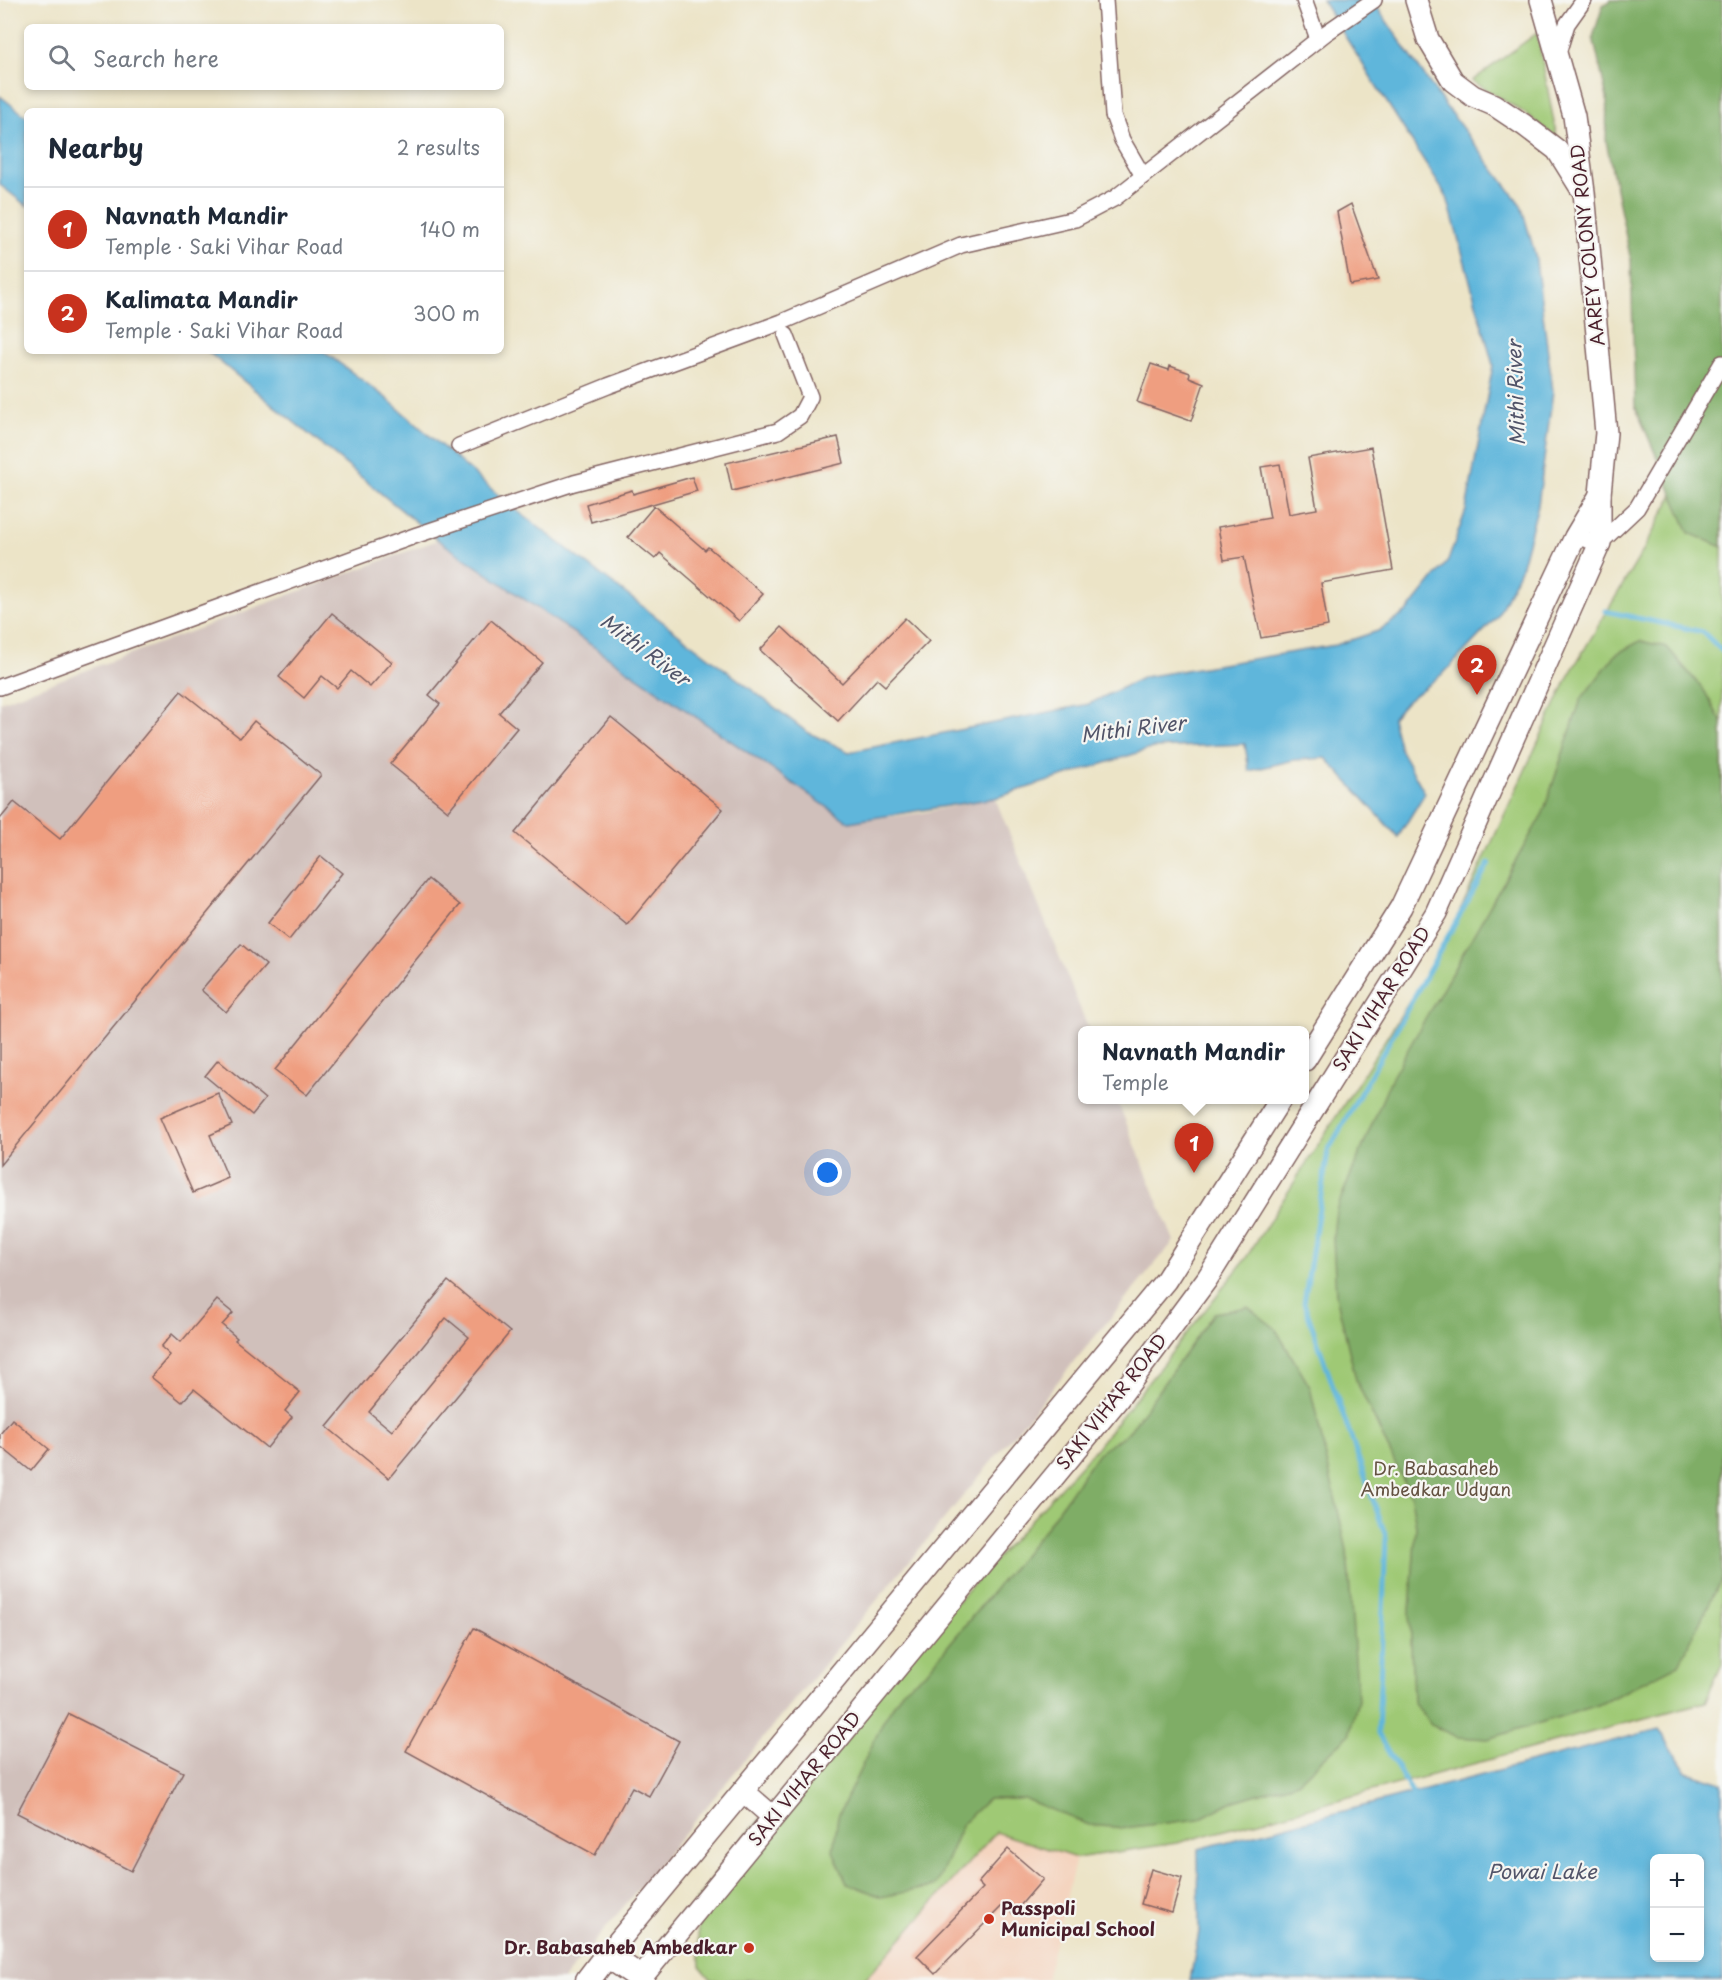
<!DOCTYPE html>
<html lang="en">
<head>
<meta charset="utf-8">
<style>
	body { margin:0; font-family:"Playpen Sans",sans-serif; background:#f2f2f3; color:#1f2937 }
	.controls { position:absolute; right:18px; bottom:18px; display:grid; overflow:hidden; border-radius:9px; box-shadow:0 3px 9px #0003 }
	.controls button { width:54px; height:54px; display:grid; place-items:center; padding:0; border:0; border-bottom:2px solid #e0e1e3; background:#fff; color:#1f2937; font:30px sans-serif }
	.you { position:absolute; left:828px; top:1173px; width:21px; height:21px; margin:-15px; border:4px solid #fff; border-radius:50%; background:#1a73e8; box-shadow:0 0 0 9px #1a73e833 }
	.badge { display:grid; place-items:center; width:39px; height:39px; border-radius:50%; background:#c8321e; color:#fff; font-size:20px; font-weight:700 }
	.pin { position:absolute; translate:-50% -50px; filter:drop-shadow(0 2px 3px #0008) }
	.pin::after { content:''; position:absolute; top:32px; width:21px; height:18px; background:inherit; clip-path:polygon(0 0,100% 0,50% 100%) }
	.popup { position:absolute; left:1078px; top:1026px; width:231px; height:78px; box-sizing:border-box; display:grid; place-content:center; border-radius:9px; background:#fff; filter:drop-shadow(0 2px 4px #0005); font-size:20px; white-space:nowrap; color:#747a83 }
	.popup b { font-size:22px; color:#1f2937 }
	.popup::after { content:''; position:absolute; left:50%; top:100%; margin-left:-12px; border:12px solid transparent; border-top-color:#fff }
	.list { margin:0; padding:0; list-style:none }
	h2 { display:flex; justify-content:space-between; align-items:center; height:78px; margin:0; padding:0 24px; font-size:26px }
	h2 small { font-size:20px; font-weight:400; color:#747a83 }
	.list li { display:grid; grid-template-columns:39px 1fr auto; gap:18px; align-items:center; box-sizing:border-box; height:84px; padding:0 24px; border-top:2px solid #e0e1e3 }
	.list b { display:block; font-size:22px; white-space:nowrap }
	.list p { margin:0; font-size:20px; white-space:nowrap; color:#747a83 }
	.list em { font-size:20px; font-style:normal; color:#747a83 }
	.icon { flex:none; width:33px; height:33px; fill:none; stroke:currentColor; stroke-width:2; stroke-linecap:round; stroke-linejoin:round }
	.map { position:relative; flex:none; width:1722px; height:1980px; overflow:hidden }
	.search { position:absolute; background:#fff; box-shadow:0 3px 9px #0003; left:24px; top:24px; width:480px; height:66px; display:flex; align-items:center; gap:15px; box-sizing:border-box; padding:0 21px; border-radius:9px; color:#747a83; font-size:22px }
	.panel { position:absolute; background:#fff; box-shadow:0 3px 9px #0003; left:24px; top:108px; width:480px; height:246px; border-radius:9px }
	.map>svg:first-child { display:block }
	.built { fill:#f4d4bf }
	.industrial { fill:#d0c0bb }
	.green { fill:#9fc975; stroke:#747450; stroke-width:1.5 }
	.forest { fill:#7fad66; stroke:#646648; stroke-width:1.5 }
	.water { fill:#5eb6db; stroke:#546a83; stroke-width:1.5; fill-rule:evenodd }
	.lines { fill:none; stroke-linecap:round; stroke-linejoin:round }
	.stream { stroke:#5eb6db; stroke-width:5 }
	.building { fill:#ef9e80; fill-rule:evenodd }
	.minor-casing { stroke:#836462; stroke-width:18 }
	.secondary-casing { stroke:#836462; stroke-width:24 }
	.primary-casing { stroke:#836462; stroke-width:27 }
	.minor { stroke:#fff; stroke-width:15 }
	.secondary { stroke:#fff; stroke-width:21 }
	.primary { stroke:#fff; stroke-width:24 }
	.poi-dot { fill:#c8321e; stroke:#f6f6f2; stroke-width:2 }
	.labels { text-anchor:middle; stroke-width:4.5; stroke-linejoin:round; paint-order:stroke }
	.street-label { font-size:18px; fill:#4a1f2b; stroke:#f6f6f2 }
	.park-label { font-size:18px; fill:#645241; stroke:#f6f6f2 }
	.poi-label { font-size:18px; font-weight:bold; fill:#4a1f2b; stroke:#f6f6f2; text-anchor:start }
	.water-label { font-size:20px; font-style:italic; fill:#515469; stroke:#f6f6f2 }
</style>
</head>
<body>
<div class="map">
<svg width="1722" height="1980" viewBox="0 0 1722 1980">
	<rect width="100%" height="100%" fill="#f6f6f2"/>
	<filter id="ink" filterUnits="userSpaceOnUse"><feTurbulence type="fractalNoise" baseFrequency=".0167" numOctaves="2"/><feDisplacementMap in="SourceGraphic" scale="12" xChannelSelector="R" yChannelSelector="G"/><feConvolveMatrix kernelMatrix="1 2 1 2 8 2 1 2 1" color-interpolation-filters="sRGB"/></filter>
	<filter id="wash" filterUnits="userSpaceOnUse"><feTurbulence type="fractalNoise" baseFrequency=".008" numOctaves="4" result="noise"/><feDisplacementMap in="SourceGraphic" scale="24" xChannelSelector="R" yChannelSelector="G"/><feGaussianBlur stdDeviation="1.35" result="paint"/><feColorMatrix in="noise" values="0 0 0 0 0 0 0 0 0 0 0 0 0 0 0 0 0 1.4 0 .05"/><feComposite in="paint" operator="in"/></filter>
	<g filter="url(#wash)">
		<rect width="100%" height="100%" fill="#ece4c7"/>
		<path class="built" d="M996 1832 1076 1858 1046 1980H864Z"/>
		<path class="industrial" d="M438 540 849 822 921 813 995 798 1089 1030H1083V1100H1117L1174 1241 563 1980H0V702Z"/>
		<g class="green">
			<path d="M1537 33 1557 138 1525 113 1472 81Z"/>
			<path d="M1722 404V1664L1705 1702 1177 1843 1076 1858 996 1832 864 1980H712L700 1966 696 1901 737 1845 1097 1447 1244 1261 1441 952 1569 675 1640 556Z"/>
		</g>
		<g class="forest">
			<path d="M1611 0H1722V547L1689 533 1635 406 1631 261 1606 141 1607 98 1593 37 1603 5Z"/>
			<path d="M1640 641 1667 647 1705 692 1722 723V1578L1679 1664 1598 1705 1488 1739 1457 1737 1431 1725 1413 1702 1410 1611 1416 1526 1411 1497 1356 1380 1336 1295 1333 1237 1336 1210 1391 1079 1543 813 1581 699 1616 654Z"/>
			<path d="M1248 1307 1275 1328 1310 1387 1347 1550 1358 1700 1349 1735 1298 1782 1231 1802 1199 1819 1124 1828 1089 1825 1025 1799H988L963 1823 936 1886 881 1897 847 1883 833 1851 838 1816 884 1720 902 1691 928 1670 1047 1526 1098 1453 1128 1433 1214 1313Z"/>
		</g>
		<g class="water">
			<path d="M1322 0H1372L1444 104 1521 205 1535 254 1553 391 1538 505 1522 565 1515 580 1497 617 1445 672 1407 701 1392 718 1400 749 1425 793 1398 837 1326 758 1294 760 1249 771 1245 744 1153 748 995 798 849 822 438 540 207 351H323L385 397 511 506 807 732 849 752 1089 704 1144 677 1336 645 1378 631 1407 612 1448 561 1466 510 1493 365 1447 197Z"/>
			<path d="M0 96 27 117V206L0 185Z"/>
			<path d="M1659 1729 1687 1772 1722 1783V1980H1190L1199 1932 1198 1849ZM1654 1858H1700V1958H1654Z"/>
		</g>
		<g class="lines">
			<g class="stream">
				<path d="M1605 611 1703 632 1722 651"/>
				<path d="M1416 1800 1378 1734 1386 1537 1304 1303 1328 1151 1489 863"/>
			</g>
		</g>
		<g id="blocks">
			<g class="building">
				<path d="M1351 204 1378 280 1350 285 1337 212Z"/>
				<path d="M1151 364 1169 370 1170 366 1190 373 1189 377 1204 383 1191 421 1137 402Z"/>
				<path d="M838 437 844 463 732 491 726 463Z"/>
				<path d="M1371 447 1393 570 1321 583 1328 626 1261 638 1244 557 1224 560 1218 527 1270 518 1261 467 1280 464 1289 514 1317 509 1308 458Z"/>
				<path d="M692 477 697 491 591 522 586 504 632 490 633 494Z"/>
				<path d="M654 506 705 550 708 547 763 594 739 621 660 553 655 559 628 537Z"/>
				<path d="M332 613 392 662 370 687 351 671 337 688 322 676 304 698 279 677Z"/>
				<path d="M905 618 929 641 885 686 877 679 838 721 760 650 782 627 842 683Z"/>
				<path d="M491 620 542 662 499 713 517 728 448 811 390 764 440 704 429 695Z"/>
				<path d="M181 691 240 738 254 721 321 775 0 1165V819L14 802 60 839Z"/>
				<path d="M611 717 723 809 627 925 515 833Z"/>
				<path d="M321 856 342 873 289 940 268 923Z"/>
				<path d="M428 879 460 905 307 1095 275 1070Z"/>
				<path d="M241 944 266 965 226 1012 201 990Z"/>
				<path d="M218 1060 265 1099 252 1115 205 1076Z"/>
				<path d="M218 1093 232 1125 210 1135 228 1178 193 1193 160 1118Z"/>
				<path d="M448 1281 510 1332 389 1478 327 1427ZM446 1318 469 1337 392 1431 369 1412Z"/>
				<path d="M217 1300 233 1313 222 1325 237 1338 235 1340 300 1392 285 1411 292 1417 267 1448 194 1389 182 1402 151 1377 170 1355 161 1347 172 1334 181 1342Z"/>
				<path d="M12 1419 49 1449 31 1471 0 1446V1434Z"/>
				<path d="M474 1628 679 1741 649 1796 632 1787 595 1855 406 1751Z"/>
				<path d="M69 1714 183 1772 131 1871 17 1813Z"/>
				<path d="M1008 1849 1043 1879 1013 1914 1003 1905 935 1974 917 1956 983 1888 978 1883Z"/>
				<path d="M1151 1869 1182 1878 1172 1913 1141 1904Z"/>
			</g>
		</g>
	</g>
	<g filter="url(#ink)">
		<use href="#blocks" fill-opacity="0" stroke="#836462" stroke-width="1.5"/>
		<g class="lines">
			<defs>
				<g id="minor">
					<path d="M1105 0 1113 115 1122 140 1143 176"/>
					<path d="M1304 0 1318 39"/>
					<path d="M1558 53 1567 24 1584 0"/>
					<path d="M459 446 608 386 782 322 961 245 1075 219 1115 198 1326 33 1374 0"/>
					<path d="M1575 537 1600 543 1637 508 1722 363"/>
					<path d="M0 687 417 535 574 483 778 431 800 416 810 397 786 335"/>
				</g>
				<g id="secondary">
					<path d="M1416 0 1428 39 1453 81 1473 96 1494 105 1524 125 1557 150 1580 187"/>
					<path d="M1305 1060 1401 907 1575 537 1600 495"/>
					<path d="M743 1791 773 1817"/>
					<path d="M607 1955 1166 1280 1280 1100"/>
					<path d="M641 1978 1118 1399 1207 1279 1436 913 1600 543V494L1606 433 1584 192 1574 116 1541 0"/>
				</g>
				<path id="primary" d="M588 1980 607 1955 641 1978 639 1980"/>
			</defs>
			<use href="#minor" class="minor-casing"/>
			<use href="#secondary" class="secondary-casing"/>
			<use href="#primary" class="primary-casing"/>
			<use href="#minor" class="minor"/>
			<use href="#secondary" class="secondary"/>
			<use href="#primary" class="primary"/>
		</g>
	</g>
	<g class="poi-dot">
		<circle cx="989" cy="1919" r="6"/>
		<circle cx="749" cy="1948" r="6"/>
	</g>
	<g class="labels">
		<g class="street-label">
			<text transform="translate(1588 245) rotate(-96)" y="6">AAREY COLONY ROAD</text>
			<text transform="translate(1382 999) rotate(-58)" y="6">SAKI VIHAR ROAD</text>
			<text transform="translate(1112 1402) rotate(-52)" y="6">SAKI VIHAR ROAD</text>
			<text transform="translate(805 1779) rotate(-51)" y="6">SAKI VIHAR ROAD</text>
		</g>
		<g class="park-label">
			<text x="1436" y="1475">Dr. Babasaheb<tspan x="1436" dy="21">Ambedkar Udyan</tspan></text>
		</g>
		<g class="poi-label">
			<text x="1001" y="1915">Passpoli<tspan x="1001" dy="21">Municipal School</tspan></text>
			<text x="737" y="1954" text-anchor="end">Dr. Babasaheb Ambedkar</text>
		</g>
		<g class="water-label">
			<text transform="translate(1516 393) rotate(-92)" y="7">Mithi River</text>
			<text transform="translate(645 650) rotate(37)" y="7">Mithi River</text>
			<text transform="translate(1133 729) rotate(-7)" y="7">Mithi River</text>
			<text x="1542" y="1879">Powai Lake</text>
		</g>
	</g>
</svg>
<div class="controls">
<button>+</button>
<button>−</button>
</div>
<div class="you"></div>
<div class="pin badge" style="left:1194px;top:1173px">1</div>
<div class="popup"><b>Navnath Mandir</b>Temple</div>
<div class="pin badge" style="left:1477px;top:695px">2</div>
<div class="search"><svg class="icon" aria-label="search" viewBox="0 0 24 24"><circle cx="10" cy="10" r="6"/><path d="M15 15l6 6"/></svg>Search here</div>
<section class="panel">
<h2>Nearby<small>2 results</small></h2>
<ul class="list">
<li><span class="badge">1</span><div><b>Navnath Mandir</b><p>Temple · Saki Vihar Road</p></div><em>140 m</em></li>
<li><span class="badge">2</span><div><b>Kalimata Mandir</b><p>Temple · Saki Vihar Road</p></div><em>300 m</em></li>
</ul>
</section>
</div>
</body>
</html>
